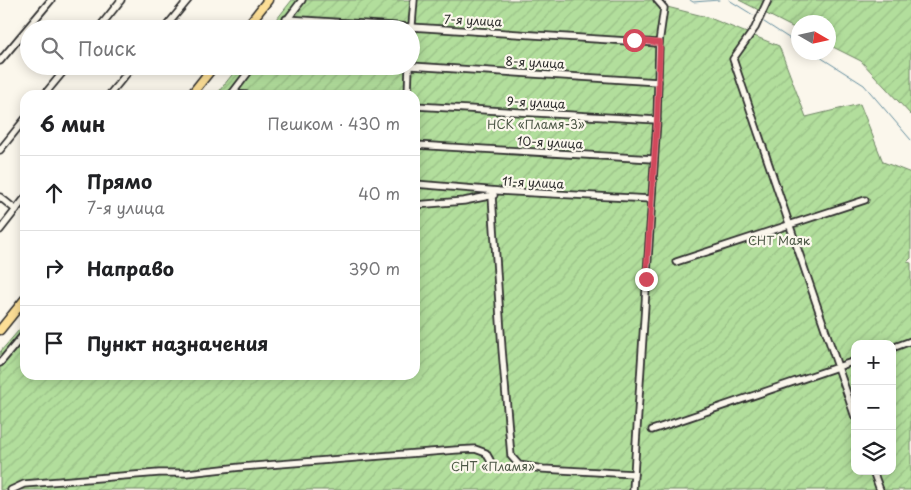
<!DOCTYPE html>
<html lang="ru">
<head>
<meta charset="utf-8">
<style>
	body { margin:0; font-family:"Playpen Sans",sans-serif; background:#f2f2f2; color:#202124 }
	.controls { position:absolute; right:15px; bottom:15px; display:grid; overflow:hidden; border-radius:10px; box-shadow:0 2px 12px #0003 }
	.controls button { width:45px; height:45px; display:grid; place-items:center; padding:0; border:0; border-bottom:1px solid #e0e0e0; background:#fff; color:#202124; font:25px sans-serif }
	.compass { position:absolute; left:791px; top:15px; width:45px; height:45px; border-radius:50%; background:#fff; box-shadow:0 2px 12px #0003; rotate:99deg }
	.stop { position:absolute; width:15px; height:15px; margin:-11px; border:4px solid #d1495b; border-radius:50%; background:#fff }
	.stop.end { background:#d1495b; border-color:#fff; box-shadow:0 1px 5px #0008 }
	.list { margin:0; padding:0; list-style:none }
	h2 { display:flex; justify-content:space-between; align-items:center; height:65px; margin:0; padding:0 20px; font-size:21px }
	h2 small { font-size:16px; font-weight:400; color:#757577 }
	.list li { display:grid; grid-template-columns:32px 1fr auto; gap:15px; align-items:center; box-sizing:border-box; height:75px; padding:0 20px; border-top:1px solid #e0e0e0 }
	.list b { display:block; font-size:19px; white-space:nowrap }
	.list p { margin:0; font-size:16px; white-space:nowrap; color:#757577 }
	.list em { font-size:16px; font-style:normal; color:#757577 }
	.icon { flex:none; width:28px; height:28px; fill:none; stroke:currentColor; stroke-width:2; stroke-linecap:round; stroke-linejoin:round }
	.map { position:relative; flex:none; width:911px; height:490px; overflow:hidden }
	.search { position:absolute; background:#fff; box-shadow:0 2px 12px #0003; left:20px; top:20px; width:400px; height:55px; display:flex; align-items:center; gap:12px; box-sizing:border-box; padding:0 18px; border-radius:28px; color:#757577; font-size:19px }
	.panel { position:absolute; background:#fff; box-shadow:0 2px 12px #0003; left:20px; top:90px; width:400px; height:290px; border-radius:15px }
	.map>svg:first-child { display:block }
	.garden { fill:url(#garden-furrows); stroke:#6e8464; fill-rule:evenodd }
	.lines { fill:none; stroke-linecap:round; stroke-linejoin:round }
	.stream { stroke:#638d9e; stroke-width:1 }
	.minor-casing { stroke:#2b2b2b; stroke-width:9 }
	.major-casing { stroke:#2b2b2b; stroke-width:11 }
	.minor { stroke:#fbf7ec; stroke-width:5.5 }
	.major { stroke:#fcde96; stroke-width:8 }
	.route { stroke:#d1495b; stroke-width:6 }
	.labels { text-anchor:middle; stroke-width:4.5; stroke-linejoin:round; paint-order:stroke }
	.street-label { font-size:12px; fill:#2b2b2b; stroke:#fbf7ec }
	.park-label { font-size:12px; fill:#4d5847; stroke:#fbf7ec }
</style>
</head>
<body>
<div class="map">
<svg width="911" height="490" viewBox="0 0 911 490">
	<defs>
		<pattern id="garden-furrows" width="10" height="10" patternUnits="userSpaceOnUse" patternTransform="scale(1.25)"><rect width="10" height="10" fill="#b2de9c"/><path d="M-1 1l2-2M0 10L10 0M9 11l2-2" fill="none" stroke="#99bf87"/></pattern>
	</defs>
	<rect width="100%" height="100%" fill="#fbf7ec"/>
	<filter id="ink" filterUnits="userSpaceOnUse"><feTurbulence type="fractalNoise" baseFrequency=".02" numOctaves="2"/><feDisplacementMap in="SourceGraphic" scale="10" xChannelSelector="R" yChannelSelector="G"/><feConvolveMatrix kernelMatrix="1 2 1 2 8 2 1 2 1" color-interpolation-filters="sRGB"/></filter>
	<g filter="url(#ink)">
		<g class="garden">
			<path d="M292 0H660L667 7 707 17 779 46 806 117 860 104 883 162 911 173V258L907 262 911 263V490H0V352L25 323V375H415V95H216L239 66H411V29H269ZM855 344H892V471H855Z"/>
			<path d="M739 0H911V115L861 61 829 45 828 22H798V30Z"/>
		</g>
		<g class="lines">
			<g class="stream">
				<path d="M690 0 693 2 719 0"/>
				<path d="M729 0 753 15"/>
				<path d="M764 22 798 44"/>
				<path d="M812 52 864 85 911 140"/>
			</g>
			<defs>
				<g id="minor">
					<path d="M768 0 755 28 733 59 855 417"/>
					<path d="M286 19 659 43"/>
					<path d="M98 29 121 0"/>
					<path d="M164 29 188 0"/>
					<path d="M280 29 302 0"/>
					<path d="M411 37 414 0"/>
					<path d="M0 61 51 0"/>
					<path d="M411 66 658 82"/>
					<path d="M231 94 247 95"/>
					<path d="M44 95 68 66"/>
					<path d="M109 95 133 66"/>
					<path d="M231 95 253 66"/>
					<path d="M408 95 409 66"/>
					<path d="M415 106 657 120"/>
					<path d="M415 145 653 159"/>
					<path d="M0 150 25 119"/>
					<path d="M415 184 499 191 651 199"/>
					<path d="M492 196 502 349 511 456 519 465 543 469 634 474"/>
					<path d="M0 197 16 210"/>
					<path d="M415 205 464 201 494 195"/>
					<path d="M0 230 25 198"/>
					<path d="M676 262 865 200"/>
					<path d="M892 348 911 341"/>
					<path d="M0 363 25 333"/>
					<path d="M652 430 855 361"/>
					<path d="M873 471 880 490"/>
					<path d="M11 490 24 484 159 473H187L241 467 456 450 475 449 486 453 490 460"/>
					<path d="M633 490 657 120 659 43 664 8 657 0"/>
				</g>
				<g id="major">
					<path d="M245 29 268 0"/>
					<path d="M191 95 214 66"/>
					<path d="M0 330 25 299"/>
				</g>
			</defs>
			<use href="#minor" class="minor-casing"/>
			<use href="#major" class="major-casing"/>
			<use href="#minor" class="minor"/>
			<use href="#major" class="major"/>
		</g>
	</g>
	<g class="lines" filter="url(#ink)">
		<path class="route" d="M634 40 660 43 657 120 646 279"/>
	</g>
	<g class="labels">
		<g class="street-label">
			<text transform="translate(473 21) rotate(3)" y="4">7-я улица</text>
			<text transform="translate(535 63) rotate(3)" y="4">8-я улица</text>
			<text transform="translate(536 103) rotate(3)" y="4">9-я улица</text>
			<text transform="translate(550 143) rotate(3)" y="4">10-я улица</text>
			<text transform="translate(533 183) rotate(3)" y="4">11-я улица</text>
		</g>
		<g class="park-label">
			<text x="536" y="129">НСК «Пламя-3»</text>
			<text x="779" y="245">СНТ Маяк</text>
			<text x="493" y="471">СНТ «Пламя»</text>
		</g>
	</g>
</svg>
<div class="controls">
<button>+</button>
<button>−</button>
<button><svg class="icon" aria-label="layers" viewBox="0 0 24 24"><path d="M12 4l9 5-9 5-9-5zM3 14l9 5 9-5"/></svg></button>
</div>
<svg class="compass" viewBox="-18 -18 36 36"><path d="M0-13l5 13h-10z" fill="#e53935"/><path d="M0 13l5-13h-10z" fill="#757577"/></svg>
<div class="stop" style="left:634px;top:40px"></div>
<div class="stop end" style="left:646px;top:279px"></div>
<div class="search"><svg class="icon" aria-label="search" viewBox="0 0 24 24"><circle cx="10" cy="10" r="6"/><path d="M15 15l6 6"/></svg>Поиск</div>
<section class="panel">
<h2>6 мин<small>Пешком · 430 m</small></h2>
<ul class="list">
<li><svg class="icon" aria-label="ahead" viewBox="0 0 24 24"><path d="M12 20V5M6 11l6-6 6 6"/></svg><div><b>Прямо</b><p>7-я улица</p></div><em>40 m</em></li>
<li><svg class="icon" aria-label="right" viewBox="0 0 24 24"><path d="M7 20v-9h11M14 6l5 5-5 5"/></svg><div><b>Направо</b></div><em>390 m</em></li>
<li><svg class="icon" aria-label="arrive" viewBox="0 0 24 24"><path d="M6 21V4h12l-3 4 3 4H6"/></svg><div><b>Пункт назначения</b></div></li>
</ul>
</section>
</div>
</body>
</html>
